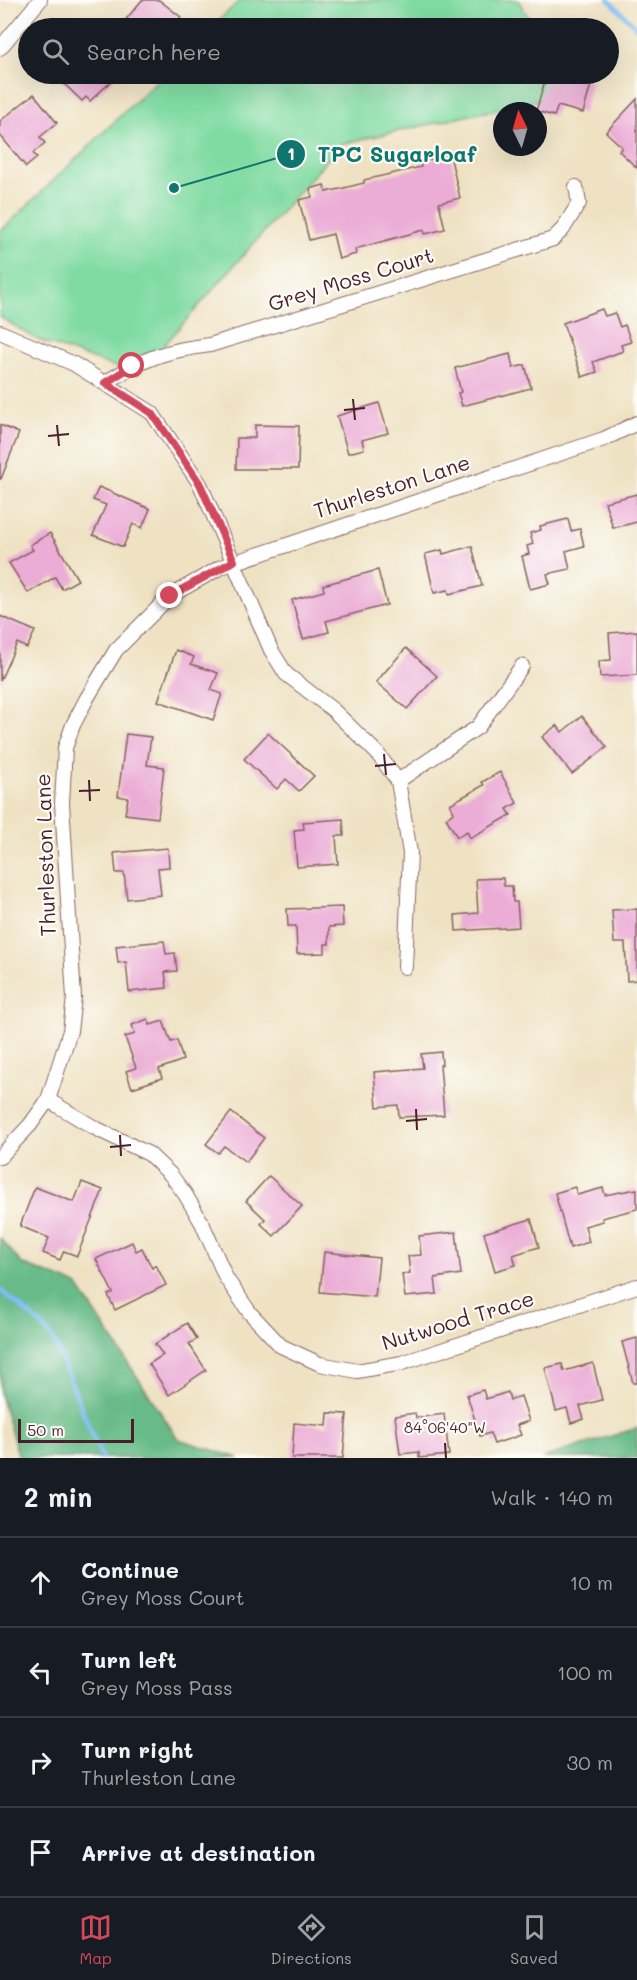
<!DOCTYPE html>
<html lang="en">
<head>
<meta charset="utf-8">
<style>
	body { margin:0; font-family:Mali,sans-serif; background:#242831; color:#f1f3f6 }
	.compass { position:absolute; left:493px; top:102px; width:54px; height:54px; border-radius:50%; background:#171b24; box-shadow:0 6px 24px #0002; rotate:355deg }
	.scale { position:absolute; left:18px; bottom:15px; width:116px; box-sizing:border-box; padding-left:6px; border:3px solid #4a1f2b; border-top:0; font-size:16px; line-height:21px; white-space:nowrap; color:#4a1f2b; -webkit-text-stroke:4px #fdfcf7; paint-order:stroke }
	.stop { position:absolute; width:18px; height:18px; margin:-14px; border:4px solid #d1495b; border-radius:50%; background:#fff }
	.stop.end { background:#d1495b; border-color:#fff; box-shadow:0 2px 6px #0008 }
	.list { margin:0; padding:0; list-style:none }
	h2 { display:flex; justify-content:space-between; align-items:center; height:78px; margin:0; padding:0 24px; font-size:26px }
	h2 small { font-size:20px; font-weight:400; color:#9ea1a6 }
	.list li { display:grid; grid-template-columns:39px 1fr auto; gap:18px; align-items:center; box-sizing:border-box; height:90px; padding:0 24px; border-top:2px solid #363941 }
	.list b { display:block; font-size:22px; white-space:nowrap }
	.list p { margin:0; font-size:20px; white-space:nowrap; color:#9ea1a6 }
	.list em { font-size:20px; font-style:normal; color:#9ea1a6 }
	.icon { flex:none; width:33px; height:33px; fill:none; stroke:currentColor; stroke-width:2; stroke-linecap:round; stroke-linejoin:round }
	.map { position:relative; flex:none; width:637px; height:1458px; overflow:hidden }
	.search { position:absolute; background:#171b24; box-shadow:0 6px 24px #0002; left:18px; right:18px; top:18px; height:66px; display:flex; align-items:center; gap:15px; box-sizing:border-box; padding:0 21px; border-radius:33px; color:#9ea1a6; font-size:22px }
	.sheet { height:438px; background:#171b24 }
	nav { display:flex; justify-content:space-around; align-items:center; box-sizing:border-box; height:84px; border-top:2px solid #363941; background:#171b24; font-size:16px; color:#9ea1a6 }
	nav a { display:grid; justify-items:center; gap:3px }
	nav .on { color:#d1495b }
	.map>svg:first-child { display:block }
	.green { fill:#80dba2; stroke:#657d66; stroke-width:1.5 }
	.forest { fill:#68bb88; stroke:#596d5a; stroke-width:1.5 }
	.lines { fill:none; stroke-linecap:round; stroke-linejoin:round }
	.stream { stroke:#82bdf4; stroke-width:4.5 }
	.building { fill:#ebacd6 }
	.street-casing { stroke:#846360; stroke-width:16 }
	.street { stroke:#fff; stroke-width:14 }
	.route { stroke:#d1495b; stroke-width:8 }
	.ticks { fill:none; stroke:#4a1f2b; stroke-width:2 }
	.labels { text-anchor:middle; stroke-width:4.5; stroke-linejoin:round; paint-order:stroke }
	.street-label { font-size:21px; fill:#4a1f2b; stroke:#fdfcf7 }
	.ticks-label { font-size:15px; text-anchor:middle; fill:#4a1f2b; stroke:#fdfcf7; stroke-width:4.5; stroke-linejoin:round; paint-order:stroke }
	.leader { fill:none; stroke:#0f766e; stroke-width:2 }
	.callout-dot { fill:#0f766e; stroke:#fdfcf7; stroke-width:2 }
	.mark-label { font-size:18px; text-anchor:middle; font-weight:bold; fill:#fff }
	.callout-label { font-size:22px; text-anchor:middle; font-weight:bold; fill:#0f766e; stroke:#fdfcf7; stroke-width:4.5; stroke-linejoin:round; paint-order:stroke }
</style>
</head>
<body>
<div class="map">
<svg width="637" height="1458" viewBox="0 0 637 1458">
	<rect width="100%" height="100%" fill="#fdfcf7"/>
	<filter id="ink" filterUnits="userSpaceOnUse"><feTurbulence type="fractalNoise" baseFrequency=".0167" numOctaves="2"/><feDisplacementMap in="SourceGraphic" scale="12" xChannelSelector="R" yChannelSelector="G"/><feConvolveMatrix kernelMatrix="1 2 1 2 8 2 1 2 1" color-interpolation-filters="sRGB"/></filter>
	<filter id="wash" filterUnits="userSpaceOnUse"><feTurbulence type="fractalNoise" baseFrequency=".008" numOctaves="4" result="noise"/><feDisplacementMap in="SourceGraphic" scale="24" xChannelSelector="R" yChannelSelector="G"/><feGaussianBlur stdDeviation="1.35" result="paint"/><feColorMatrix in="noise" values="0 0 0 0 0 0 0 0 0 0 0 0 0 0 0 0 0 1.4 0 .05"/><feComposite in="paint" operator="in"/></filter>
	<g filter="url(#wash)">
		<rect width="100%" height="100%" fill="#efe2c3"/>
		<g class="green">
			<path d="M240 0H518L535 28H211Z"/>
			<path d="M164 74H563L574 92 341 144 138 375 38 340 0 317V232Z"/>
		</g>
		<g class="forest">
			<path d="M0 1238 22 1264 77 1285 178 1439 239 1458H19L0 1394Z"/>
			<path d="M637 1428V1458H542Z"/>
		</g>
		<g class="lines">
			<g class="stream">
				<path d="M609 0 637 28"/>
				<path d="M0 1290 43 1326 54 1341 102 1458"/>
			</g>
		</g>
		<g id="blocks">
			<g class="building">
				<path d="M142 0H159L181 17 172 28H119Z"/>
				<path d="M54 74H119L90 101 86 97 82 101Z"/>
				<path d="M547 74H567L592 81 583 113 558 106 554 116 536 111Z"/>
				<path d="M34 94 57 123 40 137 45 143 33 153 37 158 26 167 0 135V121Z"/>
				<path d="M637 99V168L619 151 622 147 606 132Z"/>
				<path d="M450 155 460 198 439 203 445 229 425 234 424 230 355 249 356 254 339 259 333 234 309 240 299 200 312 197 310 189 324 185 326 192 340 189 364 183V180L421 167 420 162Z"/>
				<path d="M602 309 605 316 615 313 620 327 625 325 631 342 621 345 623 351 593 362 597 372 582 377 563 323Z"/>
				<path d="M510 354 513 368 525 365 531 388 462 406 458 393 461 392 455 368Z"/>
				<path d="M379 403 388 433 362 440 364 449 348 453 337 416Z"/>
				<path d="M0 425 19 433 1 479H0Z"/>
				<path d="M255 425 299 426 298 469H236L237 438H255Z"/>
				<path d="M99 487 150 509 142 528 133 524 123 547 93 535 106 505 93 500Z"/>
				<path d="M637 494V522L613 528 605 502Z"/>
				<path d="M568 519 571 531 580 529 584 546 566 551 570 569 547 574 550 584 530 589 522 556 529 554 527 546 533 544 530 533 541 530 540 526Z"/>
				<path d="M50 533 78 580 62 589 55 577 28 593 9 563 33 550 30 545Z"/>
				<path d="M472 546 482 586 449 594 448 590 434 593 425 554 442 550 443 554Z"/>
				<path d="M378 570 387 605 326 621 329 632 303 639 292 600 324 591 323 585Z"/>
				<path d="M0 616 35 631 27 648 17 643 0 681Z"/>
				<path d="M637 631V675L600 677 599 661 611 660 609 633Z"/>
				<path d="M406 648 437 676 407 709 376 682Z"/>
				<path d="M176 650 194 657 191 664 218 673 211 690 222 694 213 720 158 701Z"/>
				<path d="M582 716 607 747 572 774 542 737 557 725 562 732Z"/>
				<path d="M268 733 314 776 299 791 286 779 277 789 244 759Z"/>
				<path d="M126 734 151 737 147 765 164 767 158 818 125 814 128 798 118 796Z"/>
				<path d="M500 772 517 803 507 809 511 815 470 838 467 831 457 837 446 818 454 813 450 804 484 785 482 782Z"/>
				<path d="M343 819 344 836H336L338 864 297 867 294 830 304 829 303 822Z"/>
				<path d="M168 848 169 867 158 868 161 895 127 899 124 873H116L114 853Z"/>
				<path d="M503 878 504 886H512L513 902H517L519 927 456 931 455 915 478 913 476 879Z"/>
				<path d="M342 907 343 926 329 927V944H325V953L297 954 296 926H288L287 909Z"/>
				<path d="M637 909V980L627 981 625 943H614L612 910Z"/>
				<path d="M164 941 166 954 175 953 177 971 165 972 167 988 129 992 126 962 118 963 116 946Z"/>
				<path d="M148 1019 150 1025 163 1021 171 1042 177 1040 183 1060 159 1069 162 1078 132 1088 126 1071 136 1068 125 1037 135 1034 132 1025Z"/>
				<path d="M441 1052 442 1065H440L444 1115 399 1117 398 1105 377 1107 374 1072 423 1068 421 1054Z"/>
				<path d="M231 1112 264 1138 246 1162 224 1146 218 1153 206 1144Z"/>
				<path d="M269 1176 302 1206 274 1236 261 1224 265 1219 246 1201Z"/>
				<path d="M82 1182 103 1190 77 1256 64 1251 60 1260 43 1253 49 1238 20 1226 35 1187 74 1202Z"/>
				<path d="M575 1187 577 1195 603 1188 605 1195 637 1189V1209L602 1218 603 1221 585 1226 589 1242 570 1248 555 1193Z"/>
				<path d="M531 1219 539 1247 513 1255 516 1265 495 1271 484 1233Z"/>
				<path d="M456 1232 461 1274 435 1278 437 1294 405 1297 402 1274 410 1273 408 1256 421 1255 419 1236Z"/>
				<path d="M132 1242 136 1251 142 1248 152 1268 156 1265 166 1285 115 1310 108 1295 113 1293 96 1259Z"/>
				<path d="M324 1252 379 1258 375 1297 320 1292Z"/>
				<path d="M187 1323 197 1339 189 1344 206 1370 169 1395 149 1364 163 1355 155 1344Z"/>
				<path d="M637 1338V1383H633L622 1342Z"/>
				<path d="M593 1363 602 1400 580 1406 584 1419 571 1423 567 1408 556 1411 545 1368 562 1364 564 1371Z"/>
				<path d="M483 1390 486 1399 508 1392 510 1400 521 1396 529 1421 517 1425 521 1435 494 1444 490 1433 480 1436 467 1395Z"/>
				<path d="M328 1413 347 1414 343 1458H292L294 1423 327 1426Z"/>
				<path d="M415 1413 416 1418 444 1414 449 1455 419 1458V1452L400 1454 395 1416Z"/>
			</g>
		</g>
	</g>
	<g filter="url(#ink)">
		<use href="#blocks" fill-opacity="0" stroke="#846360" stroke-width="1.5"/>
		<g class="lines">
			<defs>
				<g id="street">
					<path d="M0 48 40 0"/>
					<path d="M0 332 74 364 152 413 200 484 271 650 286 674 333 710 377 753 398 781 410 853 405 967"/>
					<path d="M105 383C145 358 163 351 210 345L553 239 563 229 579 203 576 187"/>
					<path d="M398 781 478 727 522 666"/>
					<path d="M48 1100 95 1128 149 1154 170 1174 185 1194 202 1223 226 1278 250 1313 281 1346 320 1364 357 1371 402 1363 637 1286"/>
					<path d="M0 1157 30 1125 48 1100 70 1031 74 998 62 803 65 748 73 725 87 698 116 650 170 596 221 567 604 439 637 423"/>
				</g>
			</defs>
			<use href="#street" class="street-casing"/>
			<use href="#street" class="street"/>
		</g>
	</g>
	<g class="lines" filter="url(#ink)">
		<path class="route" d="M132 366 105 383 152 413 200 484 234 561 170 596"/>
	</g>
	<path class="ticks" d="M353 399 355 420M344 410 365 408M57 425 59 446M48 436 69 434M384 754 386 775M375 766 396 764M89 780 90 801M79 791 100 790M416 1109 417 1130M406 1121 427 1119M120 1135 121 1156M110 1147 131 1145M445 1443 446 1458"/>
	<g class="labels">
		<g class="street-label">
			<text transform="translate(351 280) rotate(-17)" y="7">Grey Moss Court</text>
			<text transform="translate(392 487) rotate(-18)" y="7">Thurleston Lane</text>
			<text transform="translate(46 855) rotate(-92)" y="7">Thurleston Lane</text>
			<text transform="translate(458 1321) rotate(-17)" y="7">Nutwood Trace</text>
		</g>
	</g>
	<g class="ticks-label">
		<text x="445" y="1433">84°06'40"W</text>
	</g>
	<path class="leader" d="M174 188L291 154"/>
	<g class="callout-dot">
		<circle cx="174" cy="188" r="6"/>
		<circle cx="291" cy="154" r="15"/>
	</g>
	<g class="mark-label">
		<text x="291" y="160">1</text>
	</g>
	<g class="callout-label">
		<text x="397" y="162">TPC Sugarloaf</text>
	</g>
</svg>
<svg class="compass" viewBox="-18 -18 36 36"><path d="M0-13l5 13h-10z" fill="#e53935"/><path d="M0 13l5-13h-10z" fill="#9ea1a6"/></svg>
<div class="scale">50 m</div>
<div class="stop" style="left:132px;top:366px"></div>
<div class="stop end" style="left:170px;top:596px"></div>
<div class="search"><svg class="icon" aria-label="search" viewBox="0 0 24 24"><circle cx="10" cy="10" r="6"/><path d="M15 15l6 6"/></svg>Search here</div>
</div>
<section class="sheet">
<h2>2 min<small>Walk · 140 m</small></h2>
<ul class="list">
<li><svg class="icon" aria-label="ahead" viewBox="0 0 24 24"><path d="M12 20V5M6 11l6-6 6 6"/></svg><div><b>Continue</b><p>Grey Moss Court</p></div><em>10 m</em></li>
<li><svg class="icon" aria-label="left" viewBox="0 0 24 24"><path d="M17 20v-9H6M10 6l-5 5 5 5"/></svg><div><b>Turn left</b><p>Grey Moss Pass</p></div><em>100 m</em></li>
<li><svg class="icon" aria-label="right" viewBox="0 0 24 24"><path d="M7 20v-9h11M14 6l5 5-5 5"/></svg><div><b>Turn right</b><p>Thurleston Lane</p></div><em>30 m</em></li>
<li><svg class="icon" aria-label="arrive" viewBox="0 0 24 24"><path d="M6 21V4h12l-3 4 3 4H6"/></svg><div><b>Arrive at destination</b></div></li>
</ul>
</section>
<nav>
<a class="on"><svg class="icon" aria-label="map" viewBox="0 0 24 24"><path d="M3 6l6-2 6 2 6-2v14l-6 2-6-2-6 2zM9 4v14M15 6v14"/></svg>Map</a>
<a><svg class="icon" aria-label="directions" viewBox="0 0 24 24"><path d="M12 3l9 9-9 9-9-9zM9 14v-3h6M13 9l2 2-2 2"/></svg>Directions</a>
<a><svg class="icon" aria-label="saved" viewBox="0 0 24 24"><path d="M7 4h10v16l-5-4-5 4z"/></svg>Saved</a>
</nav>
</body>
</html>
